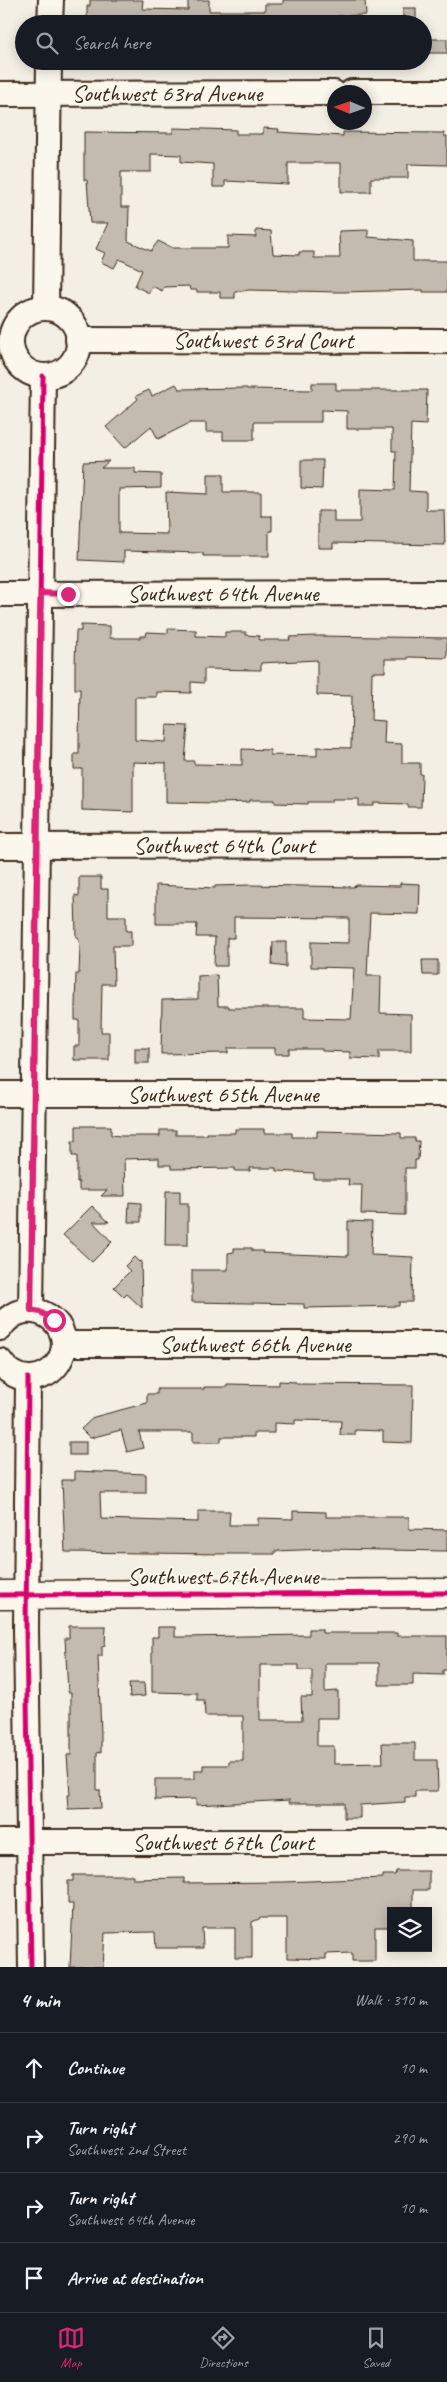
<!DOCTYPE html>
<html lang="en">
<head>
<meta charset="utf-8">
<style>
	body { margin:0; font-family:Caveat,sans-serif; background:#20242c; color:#f1f3f6 }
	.controls { position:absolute; right:15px; bottom:15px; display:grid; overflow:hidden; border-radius:0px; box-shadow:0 2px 12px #0003 }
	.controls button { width:45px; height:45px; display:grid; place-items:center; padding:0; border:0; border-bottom:1px solid #363941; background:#171b24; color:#f1f3f6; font:25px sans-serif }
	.compass { position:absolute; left:327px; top:85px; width:45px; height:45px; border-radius:50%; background:#171b24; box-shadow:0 2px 12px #0003; rotate:272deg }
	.stop { position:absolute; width:15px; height:15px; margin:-11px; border:4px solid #db2777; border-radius:50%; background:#fff }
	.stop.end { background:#db2777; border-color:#fff; box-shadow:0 1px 5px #0008 }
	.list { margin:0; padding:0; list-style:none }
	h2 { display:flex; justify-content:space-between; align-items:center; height:65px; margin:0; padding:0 20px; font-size:21px }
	h2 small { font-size:16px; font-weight:400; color:#9ea1a6 }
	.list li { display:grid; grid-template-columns:32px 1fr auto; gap:15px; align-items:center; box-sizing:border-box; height:70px; padding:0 20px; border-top:1px solid #363941 }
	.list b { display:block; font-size:19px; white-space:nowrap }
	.list p { margin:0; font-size:16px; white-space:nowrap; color:#9ea1a6 }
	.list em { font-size:16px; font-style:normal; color:#9ea1a6 }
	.icon { flex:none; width:28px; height:28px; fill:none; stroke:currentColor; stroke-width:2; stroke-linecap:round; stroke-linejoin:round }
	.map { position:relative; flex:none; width:447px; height:1967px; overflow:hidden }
	.search { position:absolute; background:#171b24; box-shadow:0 2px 12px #0003; left:15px; right:15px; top:15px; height:55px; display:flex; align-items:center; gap:12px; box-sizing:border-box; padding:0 18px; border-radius:28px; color:#9ea1a6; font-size:19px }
	.sheet { height:345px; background:#171b24 }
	nav { display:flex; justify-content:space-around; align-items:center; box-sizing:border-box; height:70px; border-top:1px solid #363941; background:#171b24; font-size:14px; color:#9ea1a6 }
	nav a { display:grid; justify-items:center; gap:2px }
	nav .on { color:#db2777 }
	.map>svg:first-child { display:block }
	.building { fill:#c3bbb0; stroke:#3b2a1e; fill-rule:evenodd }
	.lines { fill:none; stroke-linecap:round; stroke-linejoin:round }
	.minor-casing { stroke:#3b2a1e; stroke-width:28 }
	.major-casing { stroke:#3b2a1e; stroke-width:31 }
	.minor { stroke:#fbf7ec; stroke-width:24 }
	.major { stroke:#fbf7ec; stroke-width:28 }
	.cycleway-casing { stroke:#fbf7ec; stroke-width:8 }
	.cycleway { stroke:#d6006c; stroke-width:5 }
	.route { stroke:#db2777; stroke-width:6 }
	.labels { text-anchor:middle; stroke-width:4; stroke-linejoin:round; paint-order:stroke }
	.street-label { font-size:24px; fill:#3b2a1e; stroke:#fbf7ec }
</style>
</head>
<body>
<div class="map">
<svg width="447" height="1967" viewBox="0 0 447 1967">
	<rect width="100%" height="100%" fill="#f3efe4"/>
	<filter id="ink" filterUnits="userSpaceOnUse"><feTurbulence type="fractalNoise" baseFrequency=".02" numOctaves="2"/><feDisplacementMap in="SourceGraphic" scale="10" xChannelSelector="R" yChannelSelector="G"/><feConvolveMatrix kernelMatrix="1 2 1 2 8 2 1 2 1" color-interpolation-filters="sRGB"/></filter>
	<g filter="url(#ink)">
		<g class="building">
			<path d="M90 0H143L142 9 188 10V0H209V11H265V4H283V0H365L366 15 337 16 336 24H87V6H90Z"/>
			<rect x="403" y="8" width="13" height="16"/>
			<rect x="423" y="39" width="24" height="14"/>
			<path d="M173 128 236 130V134H263V128L279 129 278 132 343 136V132L444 133V136H447V165L408 164V178H371V192H341V163H288V184L225 181V187H213V164L181 162V155L151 154V172H121V207H129L128 241 151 251 158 241 173 248H228V236L256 237V230L271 231 273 254 299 255V252H314V258H340L339 231 368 230V237L413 241V261H447V292H423V290L340 292 249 290 235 292V298H220V292H197V290H190L189 286 164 287 162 291 152 286 149 293 135 286 142 270 119 259 114 268 101 262 105 253 96 249 108 223H90L87 180H84V132L173 133Z"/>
			<path d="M312 383H336V390H427L426 425 411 424 409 491 426 492V510H444L445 545 333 543V548H318V511H334V522H360V489L395 490 396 451H392V429H347V411L321 410V422H254V440H223V432H206V423H190L158 439 151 426 125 448 106 427 138 399 136 396 149 390 152 396 176 384 179 389 247 388V389L312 390Z"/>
			<path d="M301 460H323L322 489 301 488Z"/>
			<path d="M109 461 101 468H135V473L161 474V488L119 489V533L167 534 166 492 208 494V474H223V492H261V516H272V531H269V556H203V553L124 551V562L79 560 83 462Z"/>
			<path d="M81 625 110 626V638H140V636H146L147 632 168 633V629L196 630V636L225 637V632H246V635L259 636V640H290L289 637 317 636 447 638V658L408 657V659H385V672H372L371 720 385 721 384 743 402 744V763H420V774H422L421 807H408V804L374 803V806H359V799H332V802H308V804L275 803V800H250V802L219 803 166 802V763L133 762V812L82 810V769H74V754H79V741L80 689H75V666L76 631H81ZM317 660V695L352 696 351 748 317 747V756L270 755V750L242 749V765L194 764V761H185L188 726 167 725 166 742 135 740V697H157V692L191 693V682L204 683V669L261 670V663Z"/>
			<path d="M79 877H101V889H108V916H126V931H131V946H113L114 984H102L101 1032H109V1060H74V1046H79V1020H75V1005L76 974H79L80 946 78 937H76L75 895 79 896Z"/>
			<path d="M400 883 420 884 419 914 370 913 367 976H381L380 1013 411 1014V1051H379V1059L350 1058V1052L322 1051V1049H289V1054H275V1048H228V1053L161 1054 162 1000 198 999V976L217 975 218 1006H229V1008H304V1018L351 1019 354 968 311 967V942L349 943V918L234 917V938H227V966H214L215 937H196L197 924H156V885L215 888V886L250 885 354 887 356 885 400 886Z"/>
			<path d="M273 942H286V967L272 965Z"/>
			<path d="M422 960H438V975H423Z"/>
			<rect x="135" y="1048" width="14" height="15"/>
			<path d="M76 1126H111V1135L121 1136H160V1130H176V1135H207V1133H235V1129H264V1133H292V1137H317V1131L401 1133V1138H415V1141H419L418 1160H415V1168H405V1215L361 1214 362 1185H348L349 1179H314V1173L276 1171V1168H250V1171H235V1168L171 1169V1165H159V1158L124 1159 125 1196H101L107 1190H79V1182H77V1156H72V1141H76Z"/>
			<path d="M166 1191H180V1203H188V1245H165Z"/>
			<path d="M129 1202 141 1203V1222H128Z"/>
			<path d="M92 1206 109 1222H93L112 1242 92 1262 63 1235Z"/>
			<path d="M348 1221 372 1222 371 1255 413 1257 412 1302H399V1306L304 1308V1304L192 1302V1270H228V1253L234 1252V1248H252V1251H263L262 1253 348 1256Z"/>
			<path d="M134 1257 139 1262 141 1260 142 1308 127 1294 124 1297 114 1287 130 1271 125 1266Z"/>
			<path d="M279 1381 296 1382V1384L413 1385 412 1443 383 1442V1431L355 1430V1435H340L341 1421 295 1420V1424L274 1423V1433H254V1437H221V1442H193V1432H139L143 1448 127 1452 121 1430 90 1438 81 1429 94 1417 147 1403V1394H157V1389H204V1387H227V1384L279 1385Z"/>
			<rect x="69" y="1442" width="17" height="13"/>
			<path d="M75 1471 146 1474V1493H100L101 1519 198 1522V1511H230L229 1525H258V1518L293 1519V1511L326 1512V1517H409V1529L447 1530V1551L326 1549 275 1551V1554H226L65 1552 62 1480H75Z"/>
			<path d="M69 1626H106L105 1645 102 1646V1656H98L101 1733V1752L97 1753V1790H100L101 1808 68 1809 67 1795H70L67 1755H71V1692H68L65 1638H69Z"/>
			<path d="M158 1627H175V1637H182L309 1635V1629H322V1633H397V1636H447V1670H443V1675L413 1674V1685H379V1663H325V1692L338 1691V1718H317V1746H334V1764L383 1763 382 1743H415V1760H437L438 1791H415V1797H405V1802L360 1805V1818H344V1803H289L290 1800 196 1805V1799L155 1800V1779H195V1770H203V1765H229V1761H243V1716H205L204 1700H197V1693L152 1692V1637H158ZM260 1665H299V1670H312V1697H301L302 1720H260Z"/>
			<path d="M129 1683H144L145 1696 130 1697Z"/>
			<path d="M396 1871H429V1890H413V1911H391V1927H375V1961H352V1953L326 1954V1959L287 1958V1918H261L252 1922V1958H235V1928H202L203 1948H156L155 1932 105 1933 103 1967H70L73 1904H68V1881H73V1875H133V1879L184 1878V1883L284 1882 383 1878V1875H395Z"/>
		</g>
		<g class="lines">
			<defs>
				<g id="minor">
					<path d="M50 24 51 0"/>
					<path d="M352 92H447"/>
					<path d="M0 94 334 93"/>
					<path d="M46 308 49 61"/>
					<circle cx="45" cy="342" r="34"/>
					<path d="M78 340 447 341"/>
					<path d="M0 594 447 593"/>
					<path d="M0 846 447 845"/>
					<path d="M0 1094H447"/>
					<path d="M31 1310 43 376"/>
					<path d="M0 1328C27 1288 82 1325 58 1363 52 1372 43 1377 32 1378 18 1379 7 1372 0 1361"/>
					<path d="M64 1344H447"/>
					<path d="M28 1378 26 1630 31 1967"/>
					<path d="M0 1842H447"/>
				</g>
				<path id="major" d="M0 1595 447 1593"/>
			</defs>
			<use href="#minor" class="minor-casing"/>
			<use href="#major" class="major-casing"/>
			<use href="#minor" class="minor"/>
			<use href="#major" class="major"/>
			<defs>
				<g id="cycleway">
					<path d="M31 1310 43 376"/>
					<path d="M28 1378 26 1630 31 1967"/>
					<path d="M0 1595 447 1593"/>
				</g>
			</defs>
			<use href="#cycleway" class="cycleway-casing"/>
			<use href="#cycleway" class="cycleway"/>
		</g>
	</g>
	<g class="lines" filter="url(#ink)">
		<path class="route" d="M54 1320 40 1312 31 1310 41 593 68 594"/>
	</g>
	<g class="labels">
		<g class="street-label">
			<text x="167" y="101">Southwest 63rd Avenue</text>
			<text x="263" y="348">Southwest 63rd Court</text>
			<text x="223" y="601">Southwest 64th Avenue</text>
			<text x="224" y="853">Southwest 64th Court</text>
			<text x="223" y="1102">Southwest 65th Avenue</text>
			<text x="255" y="1352">Southwest 66th Avenue</text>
			<text x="223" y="1584">Southwest 67th Avenue</text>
			<text x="223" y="1850">Southwest 67th Court</text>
		</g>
	</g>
</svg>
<div class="controls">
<button><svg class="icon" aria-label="layers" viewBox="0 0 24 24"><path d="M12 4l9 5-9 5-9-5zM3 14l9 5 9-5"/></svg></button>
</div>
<svg class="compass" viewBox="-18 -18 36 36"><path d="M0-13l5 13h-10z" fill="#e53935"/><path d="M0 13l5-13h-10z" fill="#9ea1a6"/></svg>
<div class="stop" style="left:54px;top:1320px"></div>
<div class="stop end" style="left:68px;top:594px"></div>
<div class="search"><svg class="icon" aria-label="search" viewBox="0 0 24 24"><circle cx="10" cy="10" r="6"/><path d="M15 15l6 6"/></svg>Search here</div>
</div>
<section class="sheet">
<h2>4 min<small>Walk · 310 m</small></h2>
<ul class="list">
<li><svg class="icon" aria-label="ahead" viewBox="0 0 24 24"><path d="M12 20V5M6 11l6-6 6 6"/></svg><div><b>Continue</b></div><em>10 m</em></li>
<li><svg class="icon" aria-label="right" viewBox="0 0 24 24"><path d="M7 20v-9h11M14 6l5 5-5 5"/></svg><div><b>Turn right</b><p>Southwest 2nd Street</p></div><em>290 m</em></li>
<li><svg class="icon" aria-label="right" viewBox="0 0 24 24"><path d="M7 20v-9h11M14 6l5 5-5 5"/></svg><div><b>Turn right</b><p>Southwest 64th Avenue</p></div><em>10 m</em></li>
<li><svg class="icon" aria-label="arrive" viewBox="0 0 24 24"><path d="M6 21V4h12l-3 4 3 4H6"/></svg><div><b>Arrive at destination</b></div></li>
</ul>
</section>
<nav>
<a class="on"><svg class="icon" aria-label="map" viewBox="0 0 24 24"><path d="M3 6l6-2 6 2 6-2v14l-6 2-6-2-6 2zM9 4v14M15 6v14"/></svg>Map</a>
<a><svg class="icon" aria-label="directions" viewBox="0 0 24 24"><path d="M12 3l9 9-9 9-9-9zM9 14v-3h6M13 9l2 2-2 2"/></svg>Directions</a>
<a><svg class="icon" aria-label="saved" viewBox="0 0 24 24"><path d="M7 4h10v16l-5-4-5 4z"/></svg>Saved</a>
</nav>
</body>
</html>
